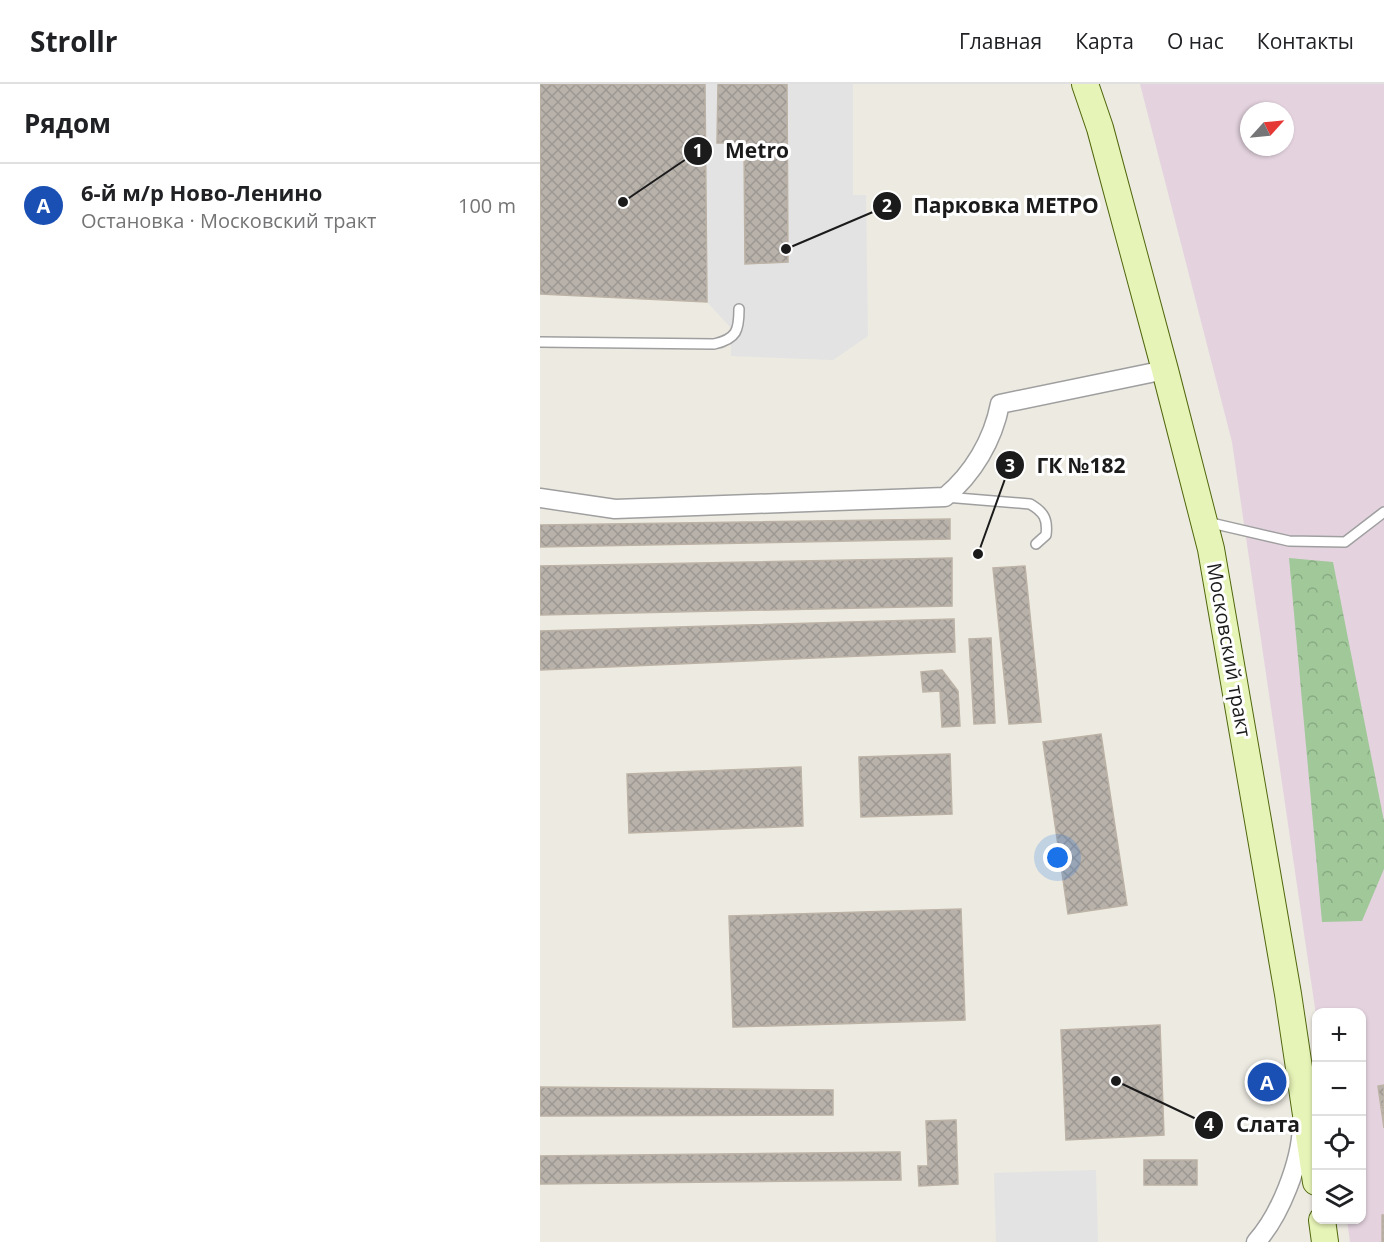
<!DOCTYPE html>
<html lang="ru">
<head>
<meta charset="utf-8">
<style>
	body { margin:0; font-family:"Open Sans",sans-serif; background:#f6f6f6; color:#202124 }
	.controls { position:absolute; right:18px; bottom:18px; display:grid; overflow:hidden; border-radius:12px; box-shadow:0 2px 4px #0004 }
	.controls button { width:54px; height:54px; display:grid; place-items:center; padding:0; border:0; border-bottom:2px solid #e0e0e0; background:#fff; color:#202124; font:30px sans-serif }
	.compass { position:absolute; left:700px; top:18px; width:54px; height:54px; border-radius:50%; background:#fff; box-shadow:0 2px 4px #0004; rotate:63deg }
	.you { position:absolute; left:518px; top:774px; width:21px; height:21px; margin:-15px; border:4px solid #fff; border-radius:50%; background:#1a73e8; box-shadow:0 0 0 9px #1a73e833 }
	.badge { display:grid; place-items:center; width:39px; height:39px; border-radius:50%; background:#b7280f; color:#fff; font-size:20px; font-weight:700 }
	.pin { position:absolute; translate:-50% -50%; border:3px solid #fff; box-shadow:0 2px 6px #0006 }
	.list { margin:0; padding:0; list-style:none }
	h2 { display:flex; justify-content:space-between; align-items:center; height:78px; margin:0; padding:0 24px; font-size:26px }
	h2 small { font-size:20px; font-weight:400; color:#757577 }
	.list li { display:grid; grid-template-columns:39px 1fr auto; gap:18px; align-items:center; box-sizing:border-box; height:84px; padding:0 24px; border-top:2px solid #e0e0e0 }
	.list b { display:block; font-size:22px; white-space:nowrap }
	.list p { margin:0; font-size:20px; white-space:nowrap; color:#757577 }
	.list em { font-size:20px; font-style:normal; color:#757577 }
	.icon { flex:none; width:33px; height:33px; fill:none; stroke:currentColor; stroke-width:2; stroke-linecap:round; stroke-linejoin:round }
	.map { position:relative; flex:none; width:844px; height:1158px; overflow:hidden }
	header { display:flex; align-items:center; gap:36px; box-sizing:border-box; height:84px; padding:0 30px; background:#fff; border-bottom:2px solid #e0e0e0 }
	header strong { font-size:28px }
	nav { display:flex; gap:33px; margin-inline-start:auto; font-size:21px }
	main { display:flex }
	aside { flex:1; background:#fff }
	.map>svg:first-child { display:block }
	.industrial { fill:#e4d3df; fill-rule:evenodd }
	.forest { fill:url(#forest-crowns) }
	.parking { fill:#e3e3e3 }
	.building { fill:url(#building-cross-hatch); stroke:#bcb2a5; stroke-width:1.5 }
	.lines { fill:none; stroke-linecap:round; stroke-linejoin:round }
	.lane-casing { stroke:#9f9f9f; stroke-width:12 }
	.street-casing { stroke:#9f9f9f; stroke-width:21 }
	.secondary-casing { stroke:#50670d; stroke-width:28 }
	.lane { stroke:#fff; stroke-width:9 }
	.street { stroke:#fff; stroke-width:18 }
	.secondary { stroke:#e7f4b7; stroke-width:26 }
	.labels { text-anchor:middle; stroke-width:6; stroke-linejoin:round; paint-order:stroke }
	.street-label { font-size:20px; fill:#1b1b1b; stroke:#fff }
	.leader { fill:none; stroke:#1b1b1b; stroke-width:2 }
	.callout-dot { fill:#1b1b1b; stroke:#fff; stroke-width:2 }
	.mark-label { font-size:18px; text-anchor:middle; font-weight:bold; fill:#fff }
	.callout-label { font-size:21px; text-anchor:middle; font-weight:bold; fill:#1b1b1b; stroke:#fff; stroke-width:6; stroke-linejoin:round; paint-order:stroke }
</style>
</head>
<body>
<header>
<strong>Strollr</strong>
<nav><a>Главная</a><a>Карта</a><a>О нас</a><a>Контакты</a></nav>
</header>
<main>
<aside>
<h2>Рядом<small></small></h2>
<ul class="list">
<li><span class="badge" style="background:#1a4fb4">A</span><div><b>6-й м/р Ново-Ленино</b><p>Остановка · Московский тракт</p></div><em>100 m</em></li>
</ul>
</aside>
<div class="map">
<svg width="844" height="1158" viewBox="0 0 844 1158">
	<defs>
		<pattern id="forest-crowns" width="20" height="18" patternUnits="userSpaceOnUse" patternTransform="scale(1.5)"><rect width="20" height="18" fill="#a0c899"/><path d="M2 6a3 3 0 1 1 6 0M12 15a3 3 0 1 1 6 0" fill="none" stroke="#89ab83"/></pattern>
		<pattern id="building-cross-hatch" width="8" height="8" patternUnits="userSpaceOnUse" patternTransform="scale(1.5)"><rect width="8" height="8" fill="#b8b2ab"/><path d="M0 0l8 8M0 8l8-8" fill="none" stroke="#9e9893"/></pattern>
	</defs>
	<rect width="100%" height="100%" fill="#eceae1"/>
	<path class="industrial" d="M600 0H844V1158H810L807 1136H822V928H776V931L692 358ZM709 27H745V63H709Z"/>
	<path class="forest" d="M749 474 793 478 844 737V785L822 837 782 838Z"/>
	<g class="parking">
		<path d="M165 0H313V111H326L328 252 293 276 191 272V244L167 218Z"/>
		<path d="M556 1086 558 1158H456L454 1089Z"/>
	</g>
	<g class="building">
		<path d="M0 0H165L167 218 0 210Z"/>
		<path d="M178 0H247L248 178 205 180 204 59H177Z"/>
		<path d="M410 435V455L0 463V441Z"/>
		<path d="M412 474V522L0 531V482Z"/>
		<path d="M485 482 501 638 469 640 453 484Z"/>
		<path d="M414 535 415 568 0 586V547Z"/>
		<path d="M451 554 455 639 434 640 429 555Z"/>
		<path d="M402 586 418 607 420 642 402 643 400 607 383 608 381 588Z"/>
		<path d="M561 650 587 821 528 830 503 658Z"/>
		<path d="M410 670 412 730 321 733 319 673Z"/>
		<path d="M261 683 263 742 89 749 87 690Z"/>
		<path d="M421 825 425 936 193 943 189 832Z"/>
		<path d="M620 941 624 1051 526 1056 521 946Z"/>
		<path d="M844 1001V1022L841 1023 838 1002Z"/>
		<path d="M0 1003 293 1006V1031L0 1032Z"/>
		<path d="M844 1022V1044L841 1023Z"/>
		<path d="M416 1036 418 1100 379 1102 378 1082H388L386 1037Z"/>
		<path d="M360 1068 361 1096 0 1100V1072Z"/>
		<rect x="604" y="1076" width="53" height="25"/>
		<rect x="842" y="1131" width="2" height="27"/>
	</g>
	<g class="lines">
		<defs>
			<g id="lane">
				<path d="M0 258 174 260C197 255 199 246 199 225"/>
				<path d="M405 413 490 420C504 428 508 435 506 451L496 460"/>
				<path d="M667 438 749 457 805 458 844 428"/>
			</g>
			<g id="street">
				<path d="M0 414 75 425 405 413C433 390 453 356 460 320L625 286"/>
				<path d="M716 1158C740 1132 761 1078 762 1042"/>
			</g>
			<g id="secondary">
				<path d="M545 0 560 44 625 286 671 465 748 910 776 1098"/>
				<path d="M782 1136 785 1158"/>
			</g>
		</defs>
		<use href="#lane" class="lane-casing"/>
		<use href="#street" class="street-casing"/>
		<use href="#secondary" class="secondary-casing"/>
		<use href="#lane" class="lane"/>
		<use href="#street" class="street"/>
		<use href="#secondary" class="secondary"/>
	</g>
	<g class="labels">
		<g class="street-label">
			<text transform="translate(689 566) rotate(80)" y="7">Московский тракт</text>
		</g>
	</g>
	<path class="leader" d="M83 118L158 67M246 165L347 122M438 470L470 381M576 997L669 1041"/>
	<g class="callout-dot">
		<circle cx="83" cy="118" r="6"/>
		<circle cx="246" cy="165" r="6"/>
		<circle cx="438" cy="470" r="6"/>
		<circle cx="576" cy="997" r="6"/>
		<circle cx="158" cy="67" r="15"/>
		<circle cx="347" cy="122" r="15"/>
		<circle cx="470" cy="381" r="15"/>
		<circle cx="669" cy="1041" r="15"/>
	</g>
	<g class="mark-label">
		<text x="158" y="73">1</text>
		<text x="347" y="128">2</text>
		<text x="470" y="388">3</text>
		<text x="669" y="1047">4</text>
	</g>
	<g class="callout-label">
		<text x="217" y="74">Metro</text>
		<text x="466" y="129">Парковка МЕТРО</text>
		<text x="541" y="389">ГК №182</text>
		<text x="728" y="1048">Слата</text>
	</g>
</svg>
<div class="controls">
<button>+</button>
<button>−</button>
<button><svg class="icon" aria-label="locate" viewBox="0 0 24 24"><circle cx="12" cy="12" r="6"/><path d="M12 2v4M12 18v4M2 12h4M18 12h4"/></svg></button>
<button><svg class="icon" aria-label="layers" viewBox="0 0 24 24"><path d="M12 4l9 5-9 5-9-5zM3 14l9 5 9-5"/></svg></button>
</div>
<svg class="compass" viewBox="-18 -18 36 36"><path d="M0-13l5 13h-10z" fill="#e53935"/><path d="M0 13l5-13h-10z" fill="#757577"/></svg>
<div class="you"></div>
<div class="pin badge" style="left:727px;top:998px;background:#1a4fb4">A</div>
</div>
</main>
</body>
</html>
